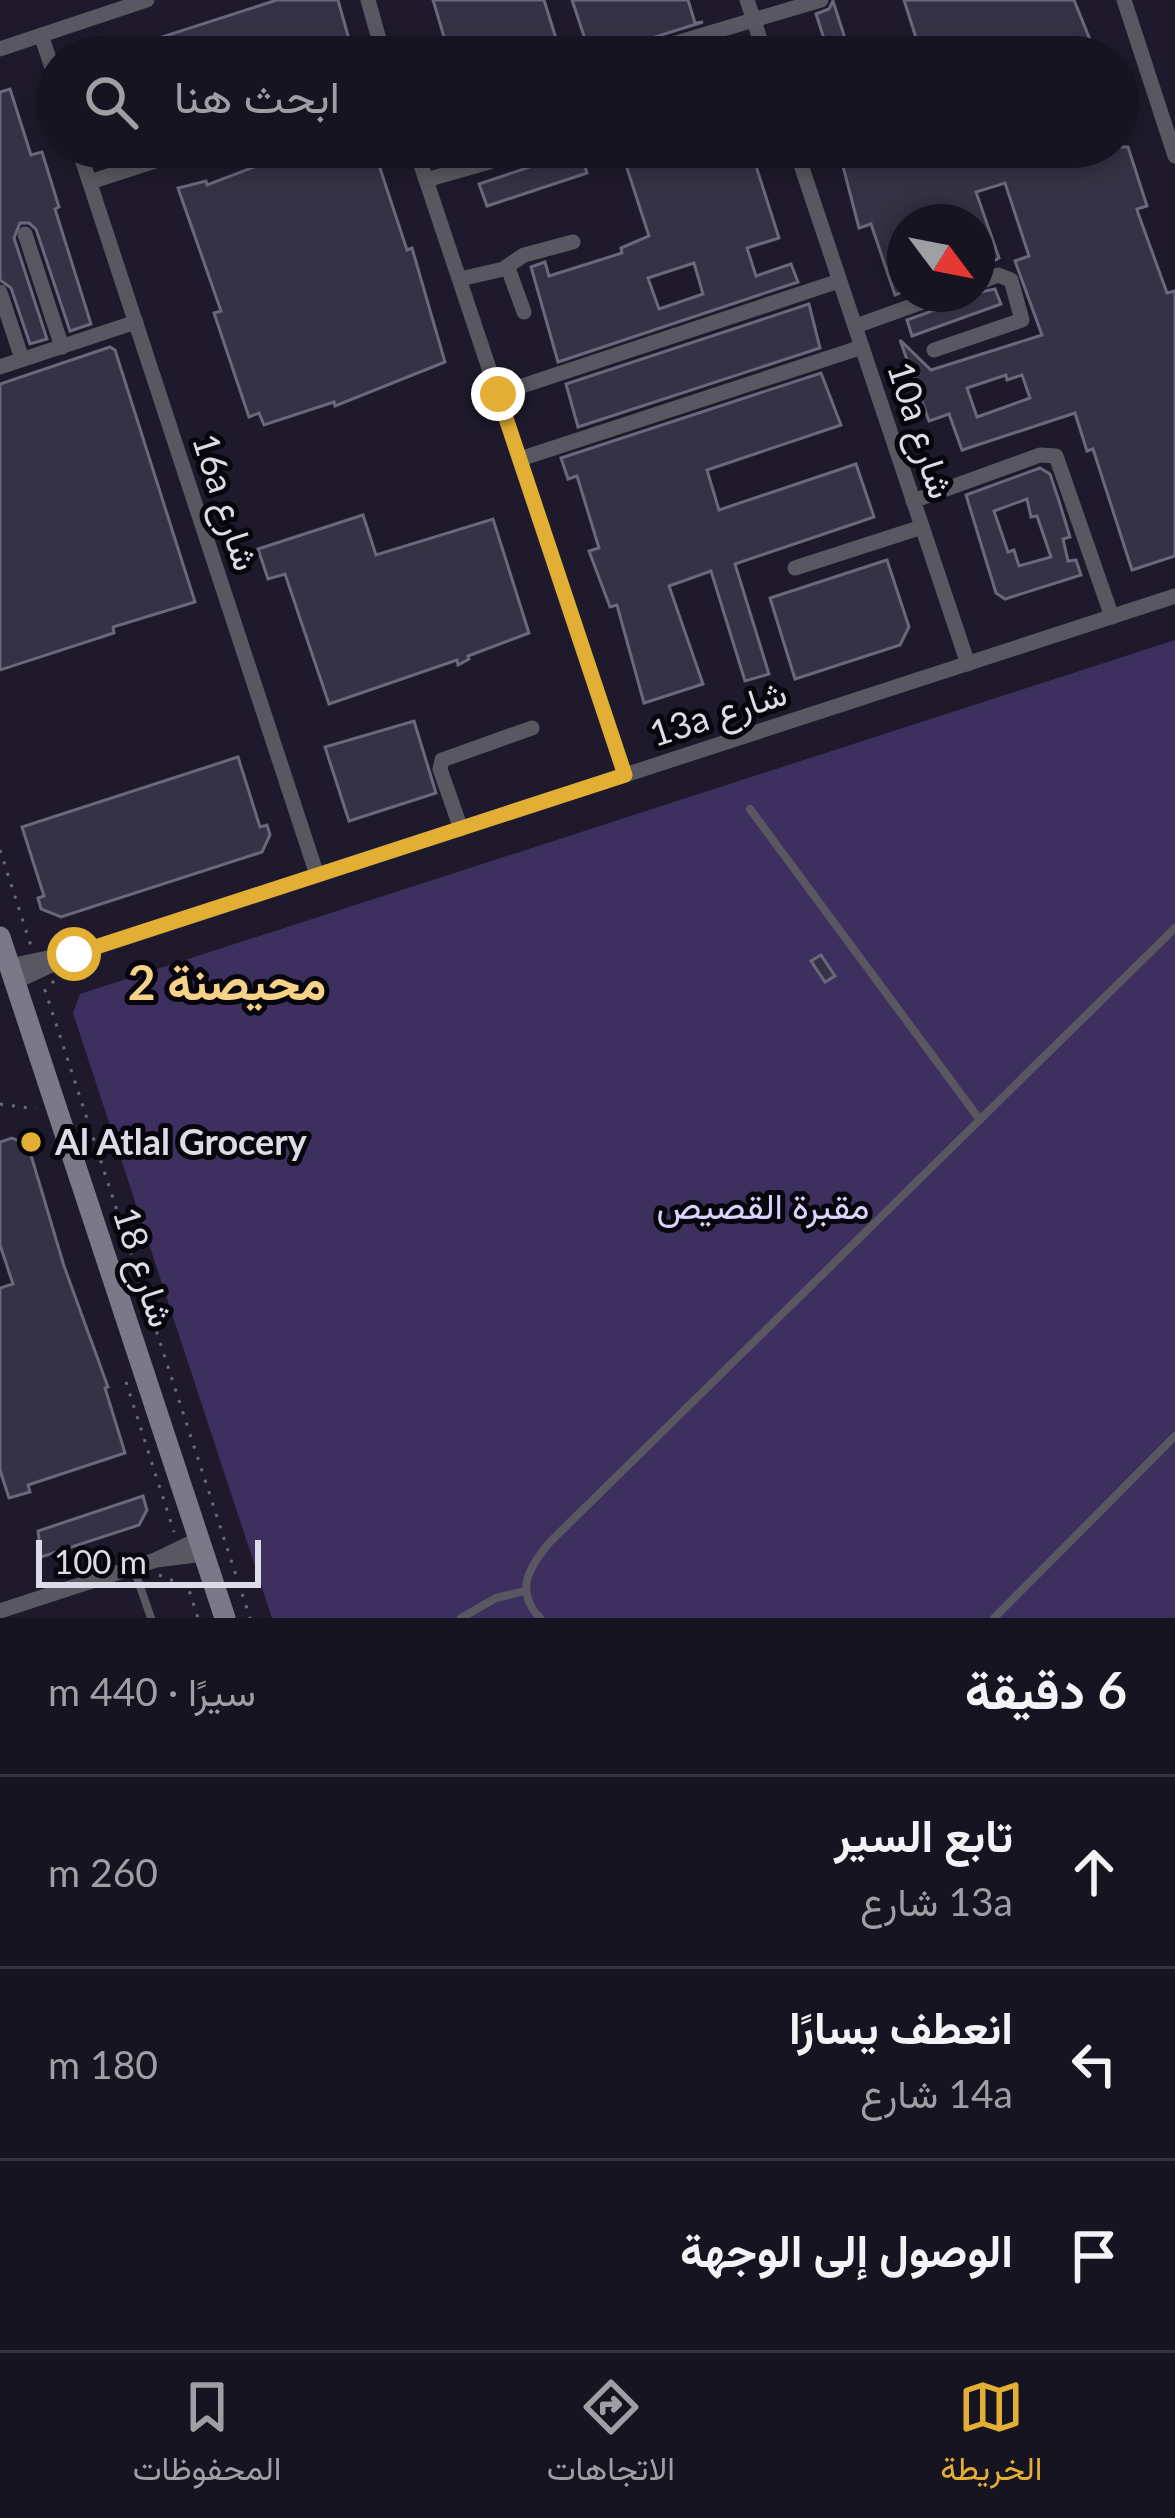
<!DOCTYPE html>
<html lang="ar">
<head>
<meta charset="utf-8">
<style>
	body { margin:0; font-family:Lato,Vazirmatn,sans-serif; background:#1f1d29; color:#f1f3f6; direction:rtl }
	.compass { position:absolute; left:887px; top:204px; width:108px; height:108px; border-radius:50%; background:#161420; box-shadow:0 6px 18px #0003; rotate:122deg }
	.scale { position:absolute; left:36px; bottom:30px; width:225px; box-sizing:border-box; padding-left:12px; border:6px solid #dddbe7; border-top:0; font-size:33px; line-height:42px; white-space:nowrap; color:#dddbe7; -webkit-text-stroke:9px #08060d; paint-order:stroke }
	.stop { position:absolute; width:36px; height:36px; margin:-27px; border:9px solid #e2af34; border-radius:50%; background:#fff }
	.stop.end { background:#e2af34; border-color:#fff; box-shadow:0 3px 12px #0008 }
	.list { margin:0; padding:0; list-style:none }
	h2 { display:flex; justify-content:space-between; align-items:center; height:156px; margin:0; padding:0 48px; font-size:51px }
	h2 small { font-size:39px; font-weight:400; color:#9e9ea5 }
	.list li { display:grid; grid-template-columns:78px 1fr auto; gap:36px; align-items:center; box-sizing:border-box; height:192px; padding:0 48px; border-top:3px solid #35333e }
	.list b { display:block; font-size:45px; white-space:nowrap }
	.list p { margin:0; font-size:39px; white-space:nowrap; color:#9e9ea5 }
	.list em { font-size:39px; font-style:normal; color:#9e9ea5 }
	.icon { flex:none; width:66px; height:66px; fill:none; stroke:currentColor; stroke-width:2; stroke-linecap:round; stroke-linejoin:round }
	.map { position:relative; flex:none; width:1175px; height:1618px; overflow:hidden; direction:ltr }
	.search { position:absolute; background:#161420; box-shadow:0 6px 18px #0003; left:36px; right:36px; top:36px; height:132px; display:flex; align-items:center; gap:30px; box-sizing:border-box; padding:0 42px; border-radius:66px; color:#9e9ea5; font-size:45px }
	.sheet { height:732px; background:#161420 }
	nav { display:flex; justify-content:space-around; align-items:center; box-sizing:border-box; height:168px; border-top:3px solid #35333e; background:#161420; font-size:33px; color:#9e9ea5 }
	nav a { display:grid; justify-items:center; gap:6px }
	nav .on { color:#e2af34 }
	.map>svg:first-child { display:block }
	.green { fill:#3d305f }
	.building { fill:#363245; stroke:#6b677c; stroke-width:3; fill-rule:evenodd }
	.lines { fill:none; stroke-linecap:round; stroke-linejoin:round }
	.path { stroke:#6c6978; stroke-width:3; stroke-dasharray:3 9; stroke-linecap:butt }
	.lane { stroke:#595761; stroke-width:8 }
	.street { stroke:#595761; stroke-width:15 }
	.secondary { stroke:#7b7987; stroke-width:21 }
	.route { stroke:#e2af34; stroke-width:15 }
	.poi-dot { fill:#e2af34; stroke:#08060d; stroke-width:4.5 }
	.labels { text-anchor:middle; stroke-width:10; stroke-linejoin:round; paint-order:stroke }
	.street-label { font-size:36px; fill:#dddbe7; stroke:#08060d }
	.poi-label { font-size:36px; font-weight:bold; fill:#dddbe7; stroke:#08060d; text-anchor:start }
	.park-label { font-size:36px; fill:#dbd2fd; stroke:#08060d }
	.district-label { font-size:48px; font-weight:bold; fill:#f6d289; stroke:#08060d }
</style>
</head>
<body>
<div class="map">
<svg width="1175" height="1618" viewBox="0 0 1175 1618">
	<rect width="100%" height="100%" fill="#1e1a2b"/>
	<path class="green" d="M1175 640V1618H272L73 1013 80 994Z"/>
	<g class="building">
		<path d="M277 0H338L354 57H109V54Z"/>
		<path d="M433 0H544L560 51 540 57H450Z"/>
		<path d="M572 0H688L695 23 703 22 626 46 617 57H582L577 45 586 42Z"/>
		<path d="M904 0H1074L1097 57H1079L1078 53 1067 57H887L918 44Z"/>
		<path d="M833 1 851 57H830L816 14 829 9Z"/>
		<path d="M10 89 31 155 42 152 59 207 55 209 91 324 70 331 36 229 29 223H20L14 238 47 339 30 344 11 288 0 280V92Z"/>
		<path d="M327 147H373L407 250 412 248 445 362 335 406 334 402 264 425 259 413 249 417 214 313 221 311 178 188 206 181 207 185 288 154Z"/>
		<path d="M612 147H750L779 238 747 248 756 276 791 264 798 282 558 362 531 267 545 262 549 276 622 253 621 248 649 236 625 162 618 165ZM694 263 703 294 659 309 648 278Z"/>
		<path d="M838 147H1010L1011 152 1028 147H1128L1147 206 1137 209 1138 213 1167 293 1175 291V556L1132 570 1093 449 1087 451 1075 413 962 450 949 414 929 421 900 340 931 370 1042 335 1015 261 1029 256 1005 183 976 192 999 258 977 270V222H905V291L895 295 871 224 859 228ZM1006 375 1007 380 1022 375 1030 398 977 417 967 388Z"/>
		<path d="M580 150 587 173 487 206 479 184Z"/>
		<path d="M995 289 1001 304 912 336 907 320 949 305 957 297Z"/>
		<path d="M809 304 820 348 578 427 566 384Z"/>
		<path d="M110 347 115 350 195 602 113 627 114 633 0 670V384Z"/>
		<path d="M821 373 841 425 707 470 719 510 856 464 874 517 735 564 769 674 745 681 711 571 669 586 703 684 644 703 617 605 610 607 589 551 599 548 577 476 568 479 561 458Z"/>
		<path d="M1040 468 1050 474 1059 501 1070 537 1063 539 1068 561 1076 560 1081 575 1005 599 996 593 966 495ZM1027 499 1031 517 1037 516 1051 557 1019 566 1014 550 1008 552 994 511Z"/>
		<path d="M363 515 376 555 493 519 529 633 468 656 469 659 458 665 457 660 329 704 285 574 268 579 258 549Z"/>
		<path d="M887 560 909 627 900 645 795 679 770 598Z"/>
		<path d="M414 721 436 793 349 821 325 747Z"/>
		<path d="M238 757 260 827 267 825 270 835 262 852 61 917 41 909 38 898 44 896 22 827Z"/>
		<path d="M821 955 835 976 825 982 811 961Z"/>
		<path d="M12 1138 28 1145 64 1266 108 1387 105 1388 125 1453 28 1485 30 1492 9 1498 0 1470V1288L13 1284 0 1245V1142Z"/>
		<path d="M143 1496 147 1510 139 1525 41 1557 38 1531Z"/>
	</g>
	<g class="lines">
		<g class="path">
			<path d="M0 850 31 946"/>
			<path d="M54 981 45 990 250 1618"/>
			<path d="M0 1104 36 1109"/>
			<path d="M126 1382 174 1532"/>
			<path d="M159 1575 188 1587 198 1618"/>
		</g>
		<g class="lane">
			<path d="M750 809 980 1120"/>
			<path d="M134 1569 151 1618"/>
			<path d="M461 1618 496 1598 525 1591"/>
			<path d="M540 1618C514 1591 529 1567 550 1542L1175 928"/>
			<path d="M994 1618 1175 1436"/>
		</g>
		<g class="street">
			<path d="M368 0 384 57"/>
			<path d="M747 0 766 57"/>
			<path d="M1124 0 1175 156"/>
			<path d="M41 35 57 82"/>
			<path d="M0 49 147 0"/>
			<path d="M629 57 821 0"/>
			<path d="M78 147 317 875"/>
			<path d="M415 147 625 775"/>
			<path d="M795 147 968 664"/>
			<path d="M426 180 489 162"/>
			<path d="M90 182 198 147"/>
			<path d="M25 234 62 347"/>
			<path d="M506 267 524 255 573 242"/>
			<path d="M460 279 508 268 524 312"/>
			<path d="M0 292 22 359"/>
			<path d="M856 326 945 294"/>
			<path d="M934 350 1022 320 1011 280 998 275 977 283"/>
			<path d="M0 367 136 322"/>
			<path d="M498 394 839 281"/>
			<path d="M520 459 862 347"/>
			<path d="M913 501 1040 455 1056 456 1112 617"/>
			<path d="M795 568 922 527"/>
			<path d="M461 829 440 769 442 760 532 728"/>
			<path d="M10 966 66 954"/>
			<path d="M15 982 75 954 1175 596"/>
			<path d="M156 1560 204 1554"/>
			<path d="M0 1611 153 1561 199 1539"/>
		</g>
		<path class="secondary" d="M0 937 225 1618"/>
	</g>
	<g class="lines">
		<path class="route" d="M74 954 625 775 498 394"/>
	</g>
	<circle class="poi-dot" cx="31" cy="1142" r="12"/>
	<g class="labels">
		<g class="street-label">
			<text transform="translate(921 430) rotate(72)" y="13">10a شارع</text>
			<text transform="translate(226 502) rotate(72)" y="13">16a شارع</text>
			<text transform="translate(718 713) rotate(-18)" y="13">13a شارع</text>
			<text transform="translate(144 1267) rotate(72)" y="13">شارع 18</text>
		</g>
		<g class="poi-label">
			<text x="55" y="1155">Al Atlal Grocery</text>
		</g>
		<g class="park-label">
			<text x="763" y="1219">مقبرة القصيص</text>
		</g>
		<g class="district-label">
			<text x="227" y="1000">محيصنة 2</text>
		</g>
	</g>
</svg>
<svg class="compass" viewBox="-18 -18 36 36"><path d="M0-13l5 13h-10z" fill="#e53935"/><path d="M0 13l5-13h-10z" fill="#9e9ea5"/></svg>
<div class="scale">100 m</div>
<div class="stop" style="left:74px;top:954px"></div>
<div class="stop end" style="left:498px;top:394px"></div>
<div class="search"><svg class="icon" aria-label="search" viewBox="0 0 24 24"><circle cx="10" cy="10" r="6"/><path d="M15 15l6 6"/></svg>ابحث هنا</div>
</div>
<section class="sheet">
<h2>6 دقيقة<small>سيرًا · 440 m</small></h2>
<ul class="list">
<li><svg class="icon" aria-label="ahead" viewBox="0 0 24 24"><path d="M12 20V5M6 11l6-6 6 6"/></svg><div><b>تابع السير</b><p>13a شارع</p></div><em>260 m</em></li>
<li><svg class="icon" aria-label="left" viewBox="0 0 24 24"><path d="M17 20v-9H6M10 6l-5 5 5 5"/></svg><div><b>انعطف يسارًا</b><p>14a شارع</p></div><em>180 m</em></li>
<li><svg class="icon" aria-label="arrive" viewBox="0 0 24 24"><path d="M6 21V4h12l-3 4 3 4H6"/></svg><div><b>الوصول إلى الوجهة</b></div></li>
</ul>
</section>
<nav>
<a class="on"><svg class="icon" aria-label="map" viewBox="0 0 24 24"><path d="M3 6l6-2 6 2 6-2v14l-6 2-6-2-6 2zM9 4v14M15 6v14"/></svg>الخريطة</a>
<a><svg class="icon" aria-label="directions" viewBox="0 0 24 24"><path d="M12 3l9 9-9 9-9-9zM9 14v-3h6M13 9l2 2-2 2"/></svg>الاتجاهات</a>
<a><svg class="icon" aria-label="saved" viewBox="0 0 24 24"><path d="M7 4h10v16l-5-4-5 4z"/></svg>المحفوظات</a>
</nav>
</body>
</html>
